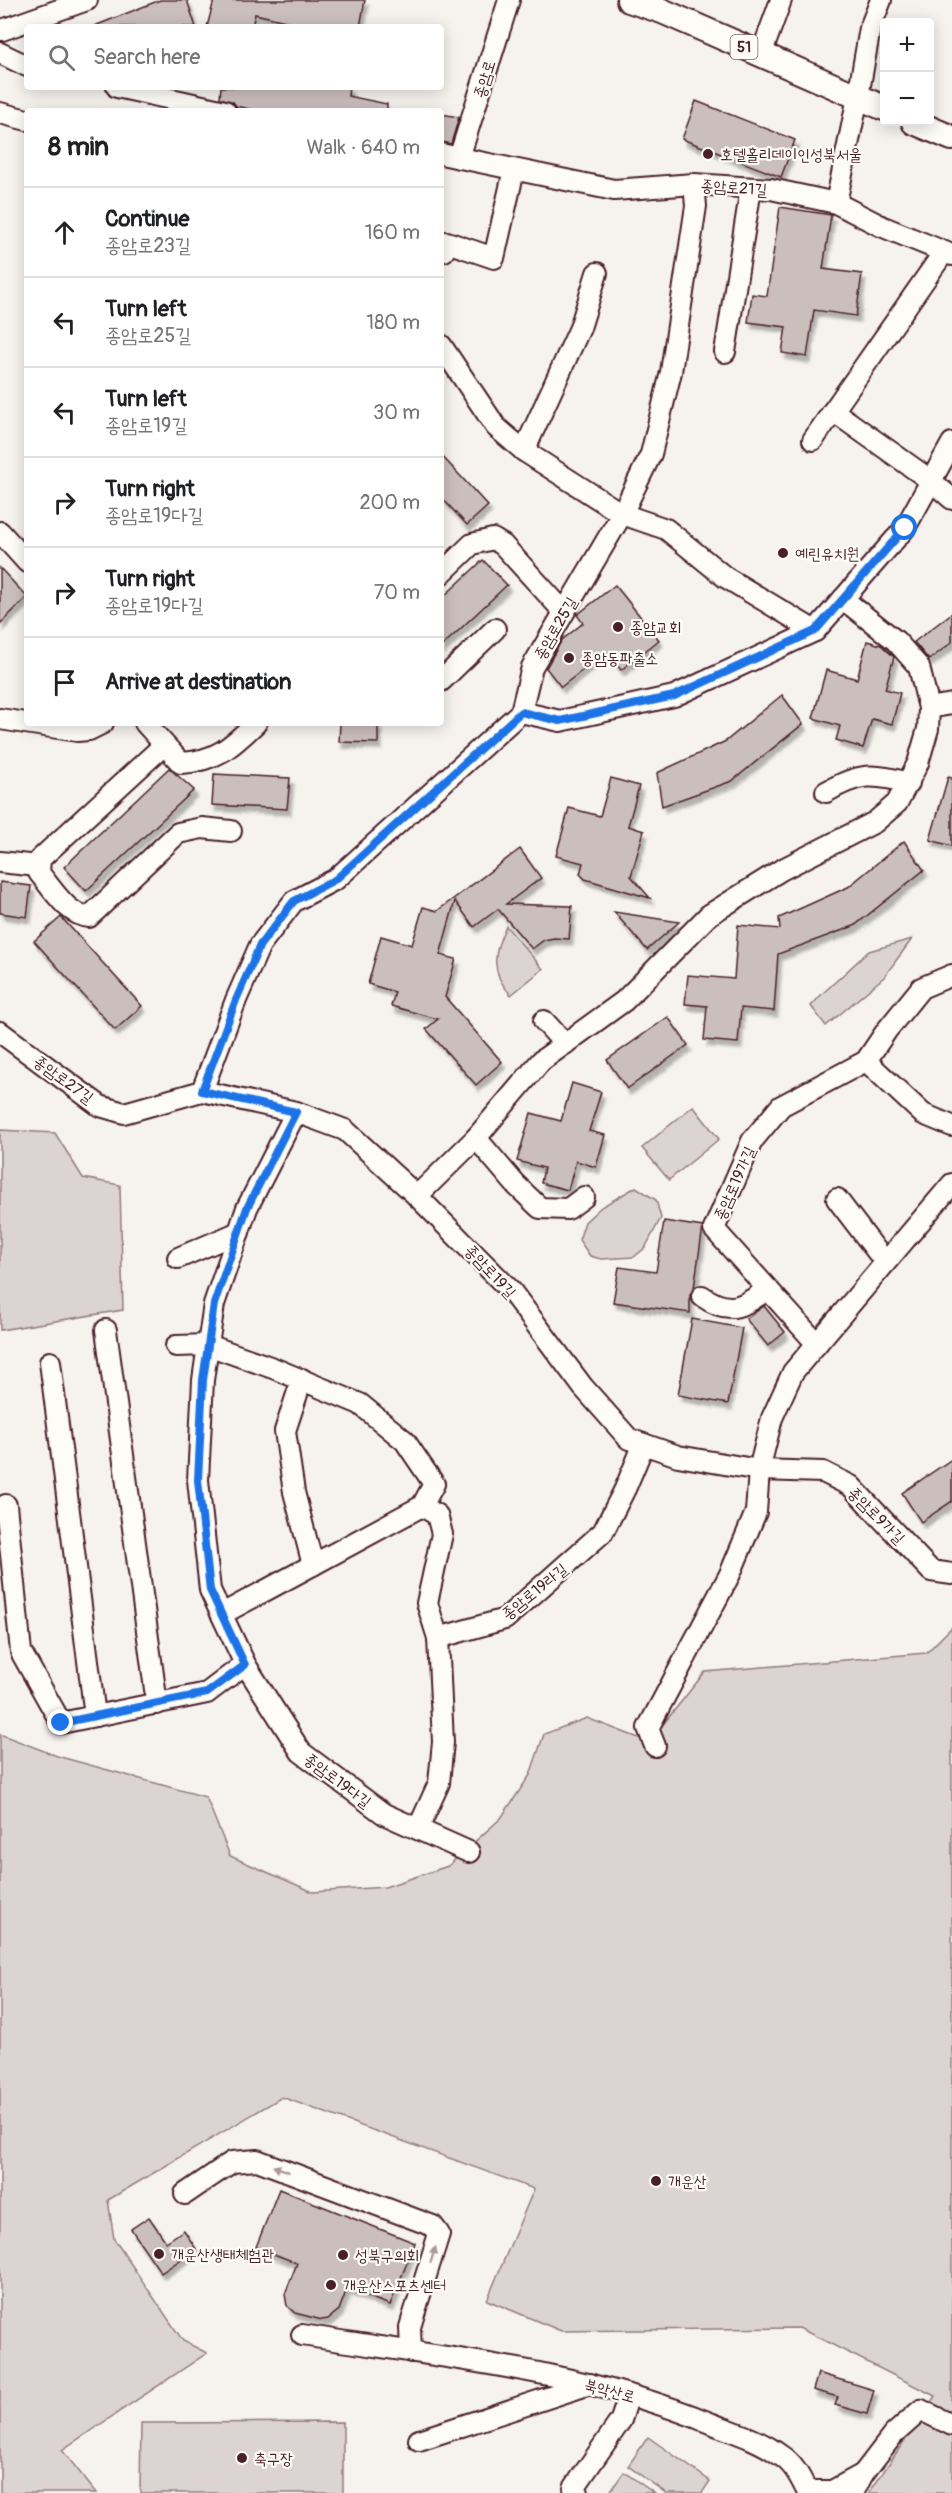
<!DOCTYPE html>
<html lang="en">
<head>
<meta charset="utf-8">
<style>
	body { margin:0; font-family:Pangolin,"Poor Story",sans-serif; background:#f2f2f2; color:#202124 }
	.controls { position:absolute; right:18px; top:18px; display:grid; overflow:hidden; border-radius:6px; box-shadow:0 3px 15px #0003 }
	.controls button { width:54px; height:54px; display:grid; place-items:center; padding:0; border:0; border-bottom:2px solid #e0e0e0; background:#fff; color:#202124; font:30px sans-serif }
	.stop { position:absolute; width:18px; height:18px; margin:-14px; border:4px solid #1a73e8; border-radius:50%; background:#fff }
	.stop.end { background:#1a73e8; border-color:#fff; box-shadow:0 2px 6px #0008 }
	.list { margin:0; padding:0; list-style:none }
	h2 { display:flex; justify-content:space-between; align-items:center; height:78px; margin:0; padding:0 24px; font-size:26px }
	h2 small { font-size:20px; font-weight:400; color:#757577 }
	.list li { display:grid; grid-template-columns:39px 1fr auto; gap:18px; align-items:center; box-sizing:border-box; height:90px; padding:0 24px; border-top:2px solid #e0e0e0 }
	.list b { display:block; font-size:22px; white-space:nowrap }
	.list p { margin:0; font-size:20px; white-space:nowrap; color:#757577 }
	.list em { font-size:20px; font-style:normal; color:#757577 }
	.icon { flex:none; width:33px; height:33px; fill:none; stroke:currentColor; stroke-width:2; stroke-linecap:round; stroke-linejoin:round }
	.map { position:relative; flex:none; width:952px; height:2493px; overflow:hidden }
	.search { position:absolute; background:#fff; box-shadow:0 3px 15px #0003; left:24px; top:24px; width:420px; height:66px; display:flex; align-items:center; gap:15px; box-sizing:border-box; padding:0 21px; border-radius:6px; color:#757577; font-size:22px }
	.panel { position:absolute; background:#fff; box-shadow:0 3px 15px #0003; left:24px; top:108px; width:420px; height:618px; border-radius:6px }
	.map>svg:first-child { display:block }
	.green { fill:#dcd4d2; stroke:#937a7e; stroke-width:1.5 }
	.building { fill:#cbbfbe; stroke:#4a1f2b; stroke-width:1.5; filter:url(#shadow) }
	.lines { fill:none; stroke-linecap:round; stroke-linejoin:round }
	.minor-casing { stroke:#4a1f2b; stroke-width:24 }
	.major-casing { stroke:#4a1f2b; stroke-width:28 }
	.minor { stroke:#fdfcf7; stroke-width:20 }
	.major { stroke:#fdfcf7; stroke-width:24 }
	.oneway { fill:#ac999b }
	.route { stroke:#1a73e8; stroke-width:8 }
	.poi-dot { fill:#4a1f2b; stroke:#fdfcf7; stroke-width:2 }
	.labels { text-anchor:middle; stroke-width:4.5; stroke-linejoin:round; paint-order:stroke }
	.shield { fill:#fdfcf7; stroke:#806168; stroke-width:1.5 }
	.shield-label { font-size:15px; font-weight:bold; fill:#4a1f2b }
	.street-label { font-size:16px; fill:#4a1f2b; stroke:#fdfcf7 }
	.poi-label { font-size:16px; fill:#4a1f2b; stroke:#fdfcf7; text-anchor:start }
</style>
</head>
<body>
<div class="map">
<svg width="952" height="2493" viewBox="0 0 952 2493">
	<defs>
		<filter id="shadow"><feDropShadow dx="3.5" dy="6" stdDeviation="1.5" flood-color="#0004"/></filter>
	</defs>
	<rect width="100%" height="100%" fill="#f6f3ef"/>
	<filter id="ink" filterUnits="userSpaceOnUse"><feTurbulence type="fractalNoise" baseFrequency=".0167" numOctaves="2"/><feDisplacementMap in="SourceGraphic" scale="12" xChannelSelector="R" yChannelSelector="G"/><feConvolveMatrix kernelMatrix="1 2 1 2 8 2 1 2 1" color-interpolation-filters="sRGB"/></filter>
	<g filter="url(#ink)">
		<g class="green">
			<path d="M506 926 543 969 511 995C490 973 493 952 506 926Z"/>
			<path d="M912 939 884 977 826 1026 811 1006 822 994 869 951Z"/>
			<path d="M693 1106 719 1139 669 1180 642 1148Z"/>
			<path d="M0 1130 55 1133 83 1178 120 1185 123 1310 0 1330Z"/>
			<path d="M636 1187 656 1200 661 1218 645 1248 634 1257 601 1259 590 1256 579 1240 585 1222 601 1207Z"/>
			<path d="M952 1627V2493H869L935 2396 799 2328 561 2331 487 2300 534 2189 282 2097 108 2200 114 2239 183 2341 207 2353 62 2450 96 2493H0V1734L57 1756 206 1797 230 1856 313 1892 385 1887 448 1866 501 1818 530 1775 544 1734 587 1718 649 1742 705 1672 926 1653Z"/>
			<path d="M343 2422V2493H140L141 2423Z"/>
			<path d="M648 2437 710 2481 702 2493H666L628 2466Z"/>
			<path d="M624 2472 654 2493H609Z"/>
		</g>
		<g class="building">
			<path d="M160 0H187L196 27H92Z"/>
			<path d="M214 0H365L360 27H311L255 14 252 27H207Z"/>
			<path d="M221 87H349L348 96 387 104V111H258L236 106 233 102 220 98Z"/>
			<path d="M696 101 795 140 781 177 682 139Z"/>
			<path d="M441 114 459 117 451 144 441 142Z"/>
			<path d="M780 207 831 215 823 269 862 274 856 316 814 310 807 357 782 353 786 327 748 322 752 294 767 296Z"/>
			<path d="M441 455 488 506 467 525 441 497Z"/>
			<path d="M483 560 507 585 441 647V599Z"/>
			<path d="M0 568 27 597 0 624Z"/>
			<path d="M615 585 659 640 621 670 606 652 561 687 546 668 562 640 583 623 577 615Z"/>
			<path d="M952 613V642L929 660 914 642Z"/>
			<path d="M867 641 881 645 894 657 885 689 900 693 892 724 872 719 863 748 836 740 840 726 813 718 826 670 857 679Z"/>
			<path d="M782 695 803 724 732 781 662 806 657 773 726 741Z"/>
			<path d="M340 723H378V743L339 742Z"/>
			<path d="M169 768 194 790 86 891 64 867Z"/>
			<path d="M214 774 290 778 287 809 212 805Z"/>
			<path d="M948 777 952 778V846L930 840Z"/>
			<path d="M611 778 639 786 628 826 644 831 631 876 650 898 585 879 580 874 583 863 556 856 569 808 600 816Z"/>
			<path d="M904 841 924 870 854 926 778 954 774 1011 741 1008 738 1043 704 1040 707 1006 685 1004 688 975 734 979 738 925 780 929 779 918 848 887Z"/>
			<path d="M520 849 541 878 506 904 572 906 569 939 554 938 544 940 532 949 498 909 474 927 455 901 440 955 456 959 445 997 502 1062 476 1085 426 1029 438 1019 391 1006 395 992 368 984 381 936 412 945 423 907 437 911Z"/>
			<path d="M0 882 31 886 27 917 0 913Z"/>
			<path d="M614 912 679 922 647 950Z"/>
			<path d="M61 917 142 1006 115 1030 34 941Z"/>
			<path d="M668 1017 688 1045 627 1089 607 1060Z"/>
			<path d="M572 1083 601 1092 589 1131 605 1135 596 1167 576 1161 568 1190 541 1183 544 1168 517 1161 531 1113 561 1121Z"/>
			<path d="M664 1221 703 1227 694 1288 690 1295V1313L613 1302 619 1267 656 1272Z"/>
			<path d="M764 1306 785 1332 768 1346 746 1319Z"/>
			<path d="M692 1319 742 1328 728 1404 678 1395Z"/>
			<path d="M952 1459V1501L921 1522 902 1493Z"/>
			<path d="M279 2189 415 2243 390 2305 347 2289 339 2310 328 2319 322 2320 295 2313 287 2306 285 2294 297 2263 256 2247Z"/>
			<path d="M149 2217 166 2242 184 2230 196 2249 161 2273 131 2229Z"/>
			<path d="M818 2373 874 2390 867 2414 835 2405 838 2397 813 2390Z"/>
		</g>
		<g class="lines">
			<defs>
				<g id="minor">
					<path d="M2 30 87 0"/>
					<path d="M0 53 27 66"/>
					<path d="M761 55 781 0"/>
					<path d="M117 87 225 111"/>
					<path d="M0 113 27 120"/>
					<path d="M441 154 614 190 694 184 771 189 836 203 881 226 952 255"/>
					<path d="M459 158 509 0"/>
					<path d="M836 203 858 97 870 28 881 0"/>
					<path d="M441 250 444 251 447 242 494 258 514 170"/>
					<path d="M441 345 496 427 524 451 622 514 666 529 725 577 815 631"/>
					<path d="M725 352 751 188"/>
					<path d="M833 411 930 480 952 499"/>
					<path d="M813 440 944 252"/>
					<path d="M524 451 580 328 597 273"/>
					<path d="M0 532 27 562"/>
					<path d="M441 574 472 544 493 539 503 545 564 612"/>
					<path d="M441 681 495 629"/>
					<path d="M929 708 952 704"/>
					<path d="M521 712 560 721 674 696 815 631 905 528 952 443"/>
					<path d="M0 719 77 731 89 730 103 723"/>
					<path d="M145 723 181 763C217 761 232 746 256 723"/>
					<path d="M164 745 40 859 39 873C52 888 68 916 89 917L178 833 202 828 231 831"/>
					<path d="M826 792C859 773 873 773 909 783"/>
					<path d="M0 862 38 866"/>
					<path d="M544 1021 565 1044"/>
					<path d="M0 1032 100 1106 124 1113 202 1091 296 1112 345 1130 417 1196 511 1291 583 1387 629 1439 678 1456 759 1470 823 1472 851 1486 931 1571 952 1574"/>
					<path d="M866 1061 923 1114 952 1126"/>
					<path d="M202 1091 236 1000 260 945 294 901 336 879 521 712 532 667 622 514 651 454 671 372 696 206 694 184"/>
					<path d="M296 1112 247 1208 214 1304 203 1380 198 1480 210 1590 245 1664 301 1752 384 1814 469 1852"/>
					<path d="M476 1138 516 1185 540 1208 568 1209 584 1197"/>
					<path d="M417 1196 476 1138 541 1061 624 1001 709 915 781 870 875 822 897 803 918 763 928 729 929 708 919 667 896 641 843 599"/>
					<path d="M837 1199 885 1262"/>
					<path d="M178 1258 239 1232"/>
					<path d="M702 1296C730 1316 744 1306 768 1289"/>
					<path d="M106 1330 157 1704"/>
					<path d="M817 1344 714 1229 752 1141 781 1106 866 1061 887 1030 921 988 952 975"/>
					<path d="M176 1346 208 1345 273 1368 360 1404 405 1441 434 1484 422 1506"/>
					<path d="M50 1362 95 1716"/>
					<path d="M302 1379 285 1431 294 1492 313 1565"/>
					<path d="M6 1505 21 1652 61 1723 207 1693 245 1664"/>
					<path d="M422 1506 437 1515 442 1534 427 1603 438 1638 505 1619 603 1532 625 1489 644 1444"/>
					<path d="M222 1614 422 1506"/>
					<path d="M655 1746 648 1728 730 1574 756 1512 759 1470 772 1418 793 1372 952 1184"/>
					<path d="M418 1829 439 1783 443 1742 438 1638"/>
					<path d="M185 2194 232 2162 257 2160 433 2226 439 2234 438 2237 410 2327 411 2352"/>
					<path d="M302 2335C440 2357 581 2370 710 2423 734 2432 760 2440 780 2455 794 2464 800 2477 807 2491H832L863 2474 853 2493"/>
					<path d="M419 2440 590 2384"/>
					<path d="M863 2474 893 2435 921 2410 952 2425"/>
					<path d="M578 2493 574 2488 621 2420 629 2395"/>
				</g>
				<g id="major">
					<path d="M629 0 662 11 884 108"/>
					<path d="M914 122 952 138"/>
				</g>
			</defs>
			<use href="#minor" class="minor-casing"/>
			<use href="#major" class="major-casing"/>
			<use href="#minor" class="minor"/>
			<use href="#major" class="major"/>
		</g>
		<defs><path id="oneway-solid" d="M-6-.8H1V-3.2L6.5 0L1 3.2V.8H-6Z" transform="scale(1.5)"/></defs>
		<g class="oneway">
			<use href="#oneway-solid" transform="translate(281 2169) rotate(-160)"/>
			<use href="#oneway-solid" transform="translate(433 2255) rotate(-72)"/>
		</g>
	</g>
	<g class="lines" filter="url(#ink)">
		<path class="route" d="M61 1723 207 1693 245 1665 210 1590 198 1480 203 1380 214 1304 247 1208 296 1112 202 1091 236 1000 260 945 294 901 336 879 521 712 560 721 674 696 815 631 905 528"/>
	</g>
	<g class="poi-dot">
		<circle cx="708" cy="154" r="6"/>
		<circle cx="783" cy="553" r="6"/>
		<circle cx="618" cy="627" r="6"/>
		<circle cx="569" cy="658" r="6"/>
		<circle cx="656" cy="2181" r="6"/>
		<circle cx="159" cy="2254" r="6"/>
		<circle cx="343" cy="2255" r="6"/>
		<circle cx="331" cy="2285" r="6"/>
		<circle cx="242" cy="2458" r="6"/>
	</g>
	<g class="labels">
		<rect class="shield" x="730.5" y="35" width="27" height="24" rx="4.5"/>
		<g class="shield-label">
			<text x="744" y="52">51</text>
		</g>
		<g class="street-label">
			<text transform="translate(484 79) rotate(-73)" y="6">종암로</text>
			<text transform="translate(734 187) rotate(4)" y="6">종암로21길</text>
			<text transform="translate(555 628) rotate(-60)" y="6">종암로25길</text>
			<text transform="translate(64 1079) rotate(36)" y="6">종암로27길</text>
			<text transform="translate(734 1183) rotate(-66)" y="6">종암로19가길</text>
			<text transform="translate(491 1271) rotate(47)" y="6">종암로19길</text>
			<text transform="translate(877 1515) rotate(45)" y="6">종암로9가길</text>
			<text transform="translate(534 1591) rotate(-39)" y="6">종암로19라길</text>
			<text transform="translate(338 1780) rotate(37)" y="6">종암로19다길</text>
			<text transform="translate(610 2390) rotate(15)" y="6">북악산로</text>
		</g>
		<g class="poi-label">
			<text x="720" y="160">호텔홀리데이인성북서울</text>
			<text x="795" y="559">예린유치원</text>
			<text x="630" y="633">종암교회</text>
			<text x="581" y="664">종암동파출소</text>
			<text x="668" y="2187">개운산</text>
			<text x="171" y="2260">개운산생태체험관</text>
			<text x="355" y="2261">성북구의회</text>
			<text x="343" y="2291">개운산스포츠센터</text>
			<text x="254" y="2464">축구장</text>
		</g>
	</g>
</svg>
<div class="controls">
<button>+</button>
<button>−</button>
</div>
<div class="stop" style="left:905px;top:528px"></div>
<div class="stop end" style="left:61px;top:1723px"></div>
<div class="search"><svg class="icon" aria-label="search" viewBox="0 0 24 24"><circle cx="10" cy="10" r="6"/><path d="M15 15l6 6"/></svg>Search here</div>
<section class="panel">
<h2>8 min<small>Walk · 640 m</small></h2>
<ul class="list">
<li><svg class="icon" aria-label="ahead" viewBox="0 0 24 24"><path d="M12 20V5M6 11l6-6 6 6"/></svg><div><b>Continue</b><p>종암로23길</p></div><em>160 m</em></li>
<li><svg class="icon" aria-label="left" viewBox="0 0 24 24"><path d="M17 20v-9H6M10 6l-5 5 5 5"/></svg><div><b>Turn left</b><p>종암로25길</p></div><em>180 m</em></li>
<li><svg class="icon" aria-label="left" viewBox="0 0 24 24"><path d="M17 20v-9H6M10 6l-5 5 5 5"/></svg><div><b>Turn left</b><p>종암로19길</p></div><em>30 m</em></li>
<li><svg class="icon" aria-label="right" viewBox="0 0 24 24"><path d="M7 20v-9h11M14 6l5 5-5 5"/></svg><div><b>Turn right</b><p>종암로19다길</p></div><em>200 m</em></li>
<li><svg class="icon" aria-label="right" viewBox="0 0 24 24"><path d="M7 20v-9h11M14 6l5 5-5 5"/></svg><div><b>Turn right</b><p>종암로19다길</p></div><em>70 m</em></li>
<li><svg class="icon" aria-label="arrive" viewBox="0 0 24 24"><path d="M6 21V4h12l-3 4 3 4H6"/></svg><div><b>Arrive at destination</b></div></li>
</ul>
</section>
</div>
</body>
</html>
